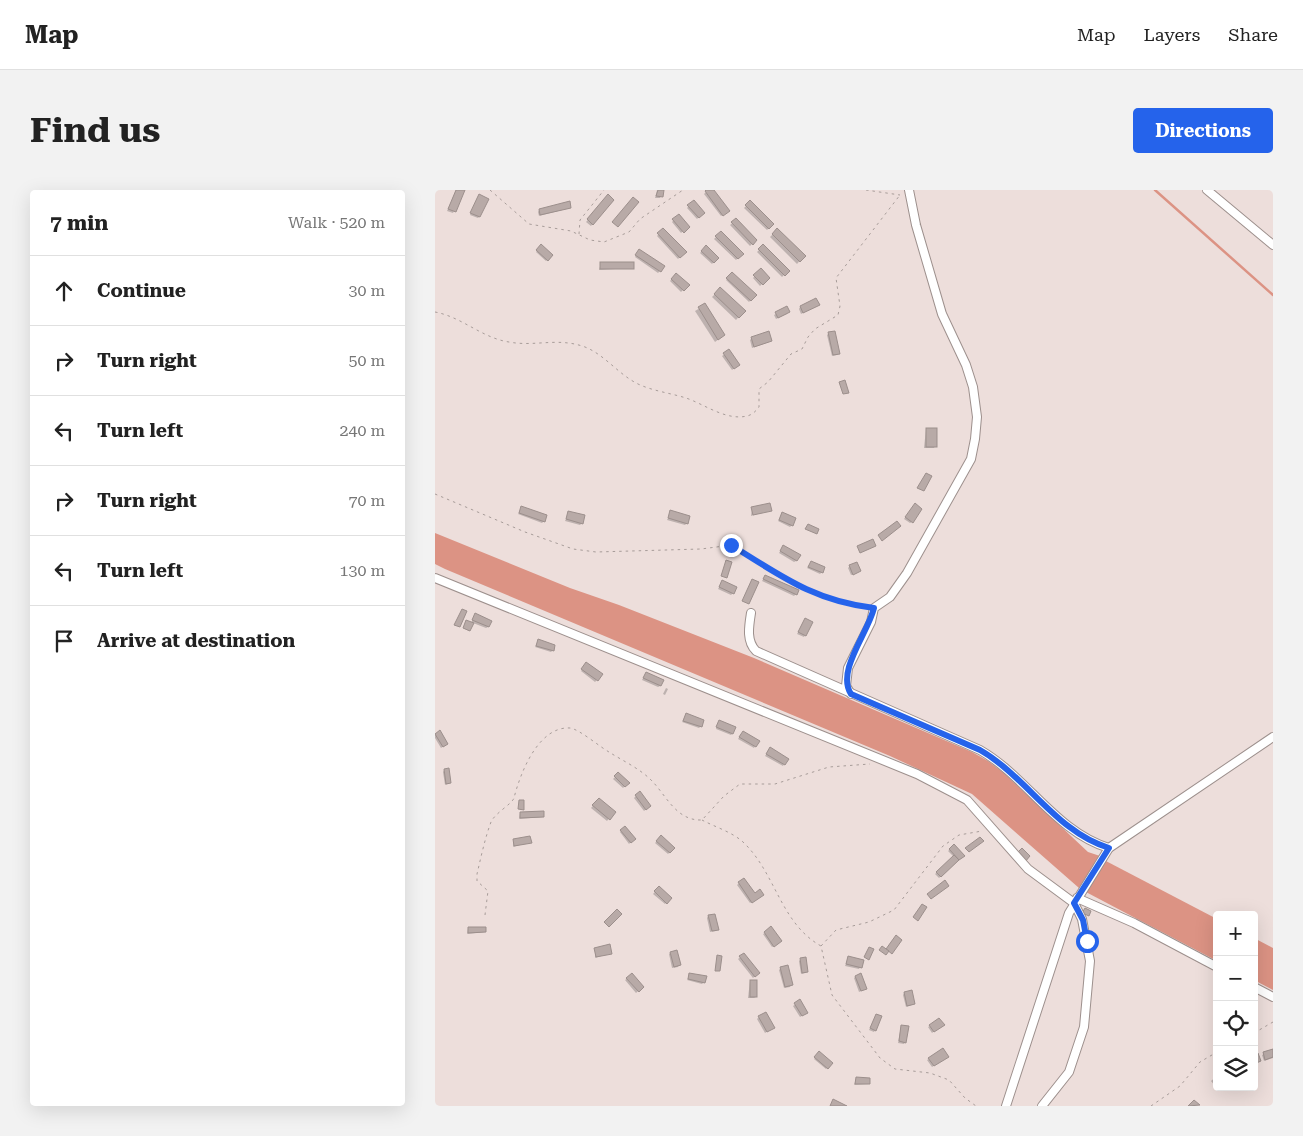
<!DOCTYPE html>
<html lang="en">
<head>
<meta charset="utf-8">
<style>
	body { margin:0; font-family:"Roboto Serif",serif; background:#f2f2f2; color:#222 }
	.controls { position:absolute; right:15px; bottom:15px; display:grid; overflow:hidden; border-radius:5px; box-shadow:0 5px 20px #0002 }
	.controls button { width:45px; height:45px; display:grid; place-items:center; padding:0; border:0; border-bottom:1px solid #e0e0e0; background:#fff; color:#222; font:25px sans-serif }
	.stop { position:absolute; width:15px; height:15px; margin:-11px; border:4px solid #2563eb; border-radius:50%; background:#fff }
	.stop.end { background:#2563eb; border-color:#fff; box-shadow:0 1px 5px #0008 }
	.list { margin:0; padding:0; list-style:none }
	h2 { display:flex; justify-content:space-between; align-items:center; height:65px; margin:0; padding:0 20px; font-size:21px }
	h2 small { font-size:16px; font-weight:400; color:#767676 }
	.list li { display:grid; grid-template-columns:32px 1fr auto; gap:15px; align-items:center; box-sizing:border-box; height:70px; padding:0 20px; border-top:1px solid #e0e0e0 }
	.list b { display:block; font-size:19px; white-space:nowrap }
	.list em { font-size:16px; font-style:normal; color:#767676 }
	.icon { flex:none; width:28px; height:28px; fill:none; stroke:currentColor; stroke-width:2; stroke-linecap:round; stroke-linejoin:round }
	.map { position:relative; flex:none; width:838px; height:916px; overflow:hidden; border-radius:5px }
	header { display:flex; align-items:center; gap:30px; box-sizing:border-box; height:70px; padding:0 25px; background:#fff; border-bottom:1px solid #e0e0e0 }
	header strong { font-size:24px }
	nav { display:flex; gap:28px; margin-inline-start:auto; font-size:18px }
	.intro { display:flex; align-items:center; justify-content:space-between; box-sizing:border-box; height:120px; padding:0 30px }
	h1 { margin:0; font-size:35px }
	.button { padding:12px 22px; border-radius:5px; background:#2563eb; color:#fff; font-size:18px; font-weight:700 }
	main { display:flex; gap:30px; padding:0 30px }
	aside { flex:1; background:#fff; border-radius:5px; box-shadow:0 5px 20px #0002 }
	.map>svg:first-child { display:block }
	.water { fill:#dc9384 }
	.shadow { fill:#0003 }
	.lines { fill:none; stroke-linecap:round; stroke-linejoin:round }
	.stream { stroke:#dc9384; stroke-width:2.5 }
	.building { fill:#b8aaa7; stroke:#9c8f8c }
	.street-casing { stroke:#9d908d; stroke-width:10 }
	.path { stroke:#a79c99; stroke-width:1; stroke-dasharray:2.5 4; stroke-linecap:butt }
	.street { stroke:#fff; stroke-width:8 }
	.route { stroke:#2563eb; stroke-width:6 }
</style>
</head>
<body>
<header>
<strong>Map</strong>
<nav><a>Map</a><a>Layers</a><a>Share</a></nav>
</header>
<div class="intro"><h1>Find us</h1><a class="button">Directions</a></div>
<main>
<aside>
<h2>7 min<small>Walk · 520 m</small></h2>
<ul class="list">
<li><svg class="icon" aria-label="ahead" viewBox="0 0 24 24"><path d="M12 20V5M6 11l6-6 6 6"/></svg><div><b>Continue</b></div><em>30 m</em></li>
<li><svg class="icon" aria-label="right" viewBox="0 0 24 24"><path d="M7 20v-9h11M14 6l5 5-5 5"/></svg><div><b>Turn right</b></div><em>50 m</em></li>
<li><svg class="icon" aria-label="left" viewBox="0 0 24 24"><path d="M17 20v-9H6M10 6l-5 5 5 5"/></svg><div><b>Turn left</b></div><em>240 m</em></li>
<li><svg class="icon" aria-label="right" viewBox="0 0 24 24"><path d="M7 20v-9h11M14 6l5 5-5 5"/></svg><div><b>Turn right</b></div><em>70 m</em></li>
<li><svg class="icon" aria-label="left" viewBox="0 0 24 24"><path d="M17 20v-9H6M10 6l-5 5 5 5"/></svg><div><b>Turn left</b></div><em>130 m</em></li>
<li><svg class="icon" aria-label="arrive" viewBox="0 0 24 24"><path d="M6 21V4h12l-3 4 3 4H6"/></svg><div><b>Arrive at destination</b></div></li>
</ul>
</aside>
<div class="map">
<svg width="838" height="916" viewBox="0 0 838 916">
	<rect width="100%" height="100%" fill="#eddedb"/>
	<g class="water">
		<path d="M0 343 135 398 184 415 319 468 537 562 553 571 569 583 653 662 665 666 644 698 537 604 455 566 10 379 0 374Z"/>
		<path d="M669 670 782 729V771L649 701Z"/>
		<path d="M819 748 838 758V800L819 790Z"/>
	</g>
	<g class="shadow">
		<path d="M21 0H29L18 23 12 21Z"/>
		<path d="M222 0H228L225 8H220Z"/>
		<path d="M273 0H277L293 21 286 26 269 4Z"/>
		<path d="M173 6 177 10 156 36 151 32Z"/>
		<path d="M43 8 44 27 43 28 35 25Z"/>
		<path d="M258 12 268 23 262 29 252 18Z"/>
		<path d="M315 12 338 34 332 40 309 18Z"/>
		<path d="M135 18 104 26 103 22 104 20Z"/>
		<path d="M243 26 253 37 246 43 237 32Z"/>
		<path d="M301 30 321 50 315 56 295 35Z"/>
		<path d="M228 40 250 62 243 69 222 46Z"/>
		<path d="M342 40 369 66 362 74 335 47Z"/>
		<path d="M286 42 307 64 301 70 279 49Z"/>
		<path d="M106 56 117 65 111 71 101 62Z"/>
		<path d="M328 56 353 81 347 87 322 62Z"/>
		<path d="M271 57 282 68 277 74 265 63Z"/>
		<path d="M203 62 225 81 223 83 200 67Z"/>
		<path d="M166 73 197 78 164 80Z"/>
		<path d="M326 80 333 88 325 96 318 88Z"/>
		<path d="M297 83 320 105 314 112 291 90Z"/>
		<path d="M241 84 253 95 246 102 235 91Z"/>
		<path d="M285 99 309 121 301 130 277 107Z"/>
		<path d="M381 109 382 116 366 124 364 119 365 117Z"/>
		<path d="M270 115 289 145 280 152 260 121Z"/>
		<path d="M351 118 352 124 341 129 339 125Z"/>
		<path d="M394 143 404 163 402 165 397 166 392 145Z"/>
		<path d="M317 148 334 152 317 158 315 150Z"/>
		<path d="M294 161 302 176 297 180 287 166Z"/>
		<path d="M491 239 500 256 499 258H489Z"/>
		<path d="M87 317 109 331 107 333 83 324Z"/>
		<path d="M478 317 477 332 475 333 469 329Z"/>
		<path d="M317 318 335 320 316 326Z"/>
		<path d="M134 322 147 333 145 335 130 331Z"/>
		<path d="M236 322 252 333 250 335 232 330Z"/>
		<path d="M347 323 357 335 355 337 343 331Z"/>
		<path d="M347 358 364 365 361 371 359 372 344 363Z"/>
		<path d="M376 372 387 382 385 384 372 378Z"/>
		<path d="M415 376 422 383 416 385 413 378Z"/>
		<path d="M330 386 362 401 361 404 359 406 327 391Z"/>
		<path d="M287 392 298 403 296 405 283 399Z"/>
		<path d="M39 426 55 431 53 437 51 438 38 433 34 441 28 438 31 432 36 433Z"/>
		<path d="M370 429V445L369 447 362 444Z"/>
		<path d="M103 451 118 460 116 462 100 457Z"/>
		<path d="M150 476 162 490 160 492 146 481Z"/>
		<path d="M211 483 227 491 225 496 223 497 207 490Z"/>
		<path d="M231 498 233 499 230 505 228 504Z"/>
		<path d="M251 524 268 531 265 537 264 538 247 532Z"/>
		<path d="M283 533 297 544 296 545 281 539Z"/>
		<path d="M4 542 12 554 6 558 0 548V544Z"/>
		<path d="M306 544 320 556 319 558 303 549Z"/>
		<path d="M334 560 349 574 348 576 330 566Z"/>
		<path d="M9 580 15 593 10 595 8 582Z"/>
		<path d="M183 584 193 593 188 598 178 589Z"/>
		<path d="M204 603 215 616 209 621 199 608Z"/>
		<path d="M164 609 179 622 172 631 156 618Z"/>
		<path d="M85 623 108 627 84 629Z"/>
		<path d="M190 637 199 649 194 654 185 642Z"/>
		<path d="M226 647 239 658 233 664 220 653Z"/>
		<path d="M79 650 95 652 78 657Z"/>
		<path d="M519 656 528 666 504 688 500 684 519 667 513 661Z"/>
		<path d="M308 689 319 705 326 706 315 713 302 695Z"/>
		<path d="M224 697 236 708 230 714 218 704Z"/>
		<path d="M273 726 283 739 281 741 275 742 272 728Z"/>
		<path d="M33 738 50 742 32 744Z"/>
		<path d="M330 743 344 753 337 757 328 744Z"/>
		<path d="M160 759 175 763 160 768Z"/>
		<path d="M235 763 244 775 243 777 237 778 234 764Z"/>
		<path d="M309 764 323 783 318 788 303 769Z"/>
		<path d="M413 768 425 777 424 779 410 776Z"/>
		<path d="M365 770 372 782 370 783 366 784 364 771Z"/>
		<path d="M346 778 356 795 355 797 349 798 344 780Z"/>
		<path d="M255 784 269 792 267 794 252 790Z"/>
		<path d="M197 785 208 797 201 803 190 790Z"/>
		<path d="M420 787 430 798 429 800 424 802 419 788Z"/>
		<path d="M315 791 321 807 319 808H313Z"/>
		<path d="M469 803 479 813 477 815 471 817 468 805Z"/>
		<path d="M365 811 370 824 365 827 358 816Z"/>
		<path d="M441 825 440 840 439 842 434 840Z"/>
		<path d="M324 827 336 839 330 843 322 829Z"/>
		<path d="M466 836 470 852 469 854 463 853Z"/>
		<path d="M495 836H506L497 843 493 837Z"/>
		<path d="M838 860V868L829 871 827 865Z"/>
		<path d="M384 863 396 873 391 879 379 869Z"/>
		<path d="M511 868 497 877 492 870 494 869Z"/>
		<path d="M782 886V894L780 896 776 891Z"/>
		<path d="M421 889 434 894 419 895Z"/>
	</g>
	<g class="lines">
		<path class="stream" d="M720 0 838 105"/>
	</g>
	<g class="building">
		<path d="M21 0H30L21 22 13 19Z"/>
		<path d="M223 0H229L228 7 221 6Z"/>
		<path d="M271 0H279L295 21 288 26 270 1Z"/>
		<path d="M44 4 54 9 45 27 35 23Z"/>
		<path d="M173 4 179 10 158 35 152 29Z"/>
		<path d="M198 7 204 12 183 37 177 32Z"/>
		<path d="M259 10 270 23 264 28 252 15Z"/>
		<path d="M315 10 339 34 334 39 310 15Z"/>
		<path d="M135 11 136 18 105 25 104 19Z"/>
		<path d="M244 24 255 37 249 43 237 29Z"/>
		<path d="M301 28 322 50 318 55 296 32Z"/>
		<path d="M228 38 252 62 245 68 222 43Z"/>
		<path d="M342 38 371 66 365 72 337 44Z"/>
		<path d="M286 41 309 64 303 69 280 46Z"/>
		<path d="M106 54 118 65 113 71 101 60Z"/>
		<path d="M328 54 355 81 350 86 323 59Z"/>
		<path d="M271 55 284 68 279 73 266 61Z"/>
		<path d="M204 59 230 76 226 82 200 65Z"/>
		<rect x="165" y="72" width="34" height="7"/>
		<path d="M326 78 335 88 328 95 318 85Z"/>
		<path d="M297 82 322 105 316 111 291 88Z"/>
		<path d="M241 83 255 95 249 101 236 89Z"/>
		<path d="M285 97 311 121 304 128 279 104Z"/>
		<path d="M381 108 385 115 368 123 365 116Z"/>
		<path d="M270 113 290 145 283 150 263 117Z"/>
		<path d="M352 116 355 122 343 128 340 122Z"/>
		<path d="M334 141 337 151 319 157 316 147Z"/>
		<path d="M400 141 405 164 398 165 393 142Z"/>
		<path d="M294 159 305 175 299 179 288 163Z"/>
		<path d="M410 190 414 203 408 204 404 192Z"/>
		<rect x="491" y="238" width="11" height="19"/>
		<path d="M491 283 497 286 489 301 482 298Z"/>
		<path d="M335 313 337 321 318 325 316 317Z"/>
		<path d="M480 313 487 319 478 333 470 327Z"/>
		<path d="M86 316 112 325 110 332 84 323Z"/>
		<path d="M235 320 255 326 253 334 233 328Z"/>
		<path d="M133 321 150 325 148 334 131 329Z"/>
		<path d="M347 322 361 328 358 336 344 330Z"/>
		<path d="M462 331 466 336 447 351 443 345Z"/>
		<path d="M373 334 384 339 382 344 370 339Z"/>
		<path d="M438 349 441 356 425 363 422 356Z"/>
		<path d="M348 355 366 365 362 371 345 361Z"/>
		<path d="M291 370 297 372 292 388 286 386Z"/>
		<path d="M376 371 390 377 388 383 373 377Z"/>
		<path d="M422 372 426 381 418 385 414 375Z"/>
		<path d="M330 385 364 400 362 405 328 389Z"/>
		<path d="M317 389 324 392 314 414 307 411Z"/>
		<path d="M287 390 302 397 299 404 284 397Z"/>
		<path d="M27 419 32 421 25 437 19 435Z"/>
		<path d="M40 423 57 431 54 437 37 430Z"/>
		<path d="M370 428 378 432 371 446 363 442Z"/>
		<path d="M31 430 39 433 35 441 28 438Z"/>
		<path d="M103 449 120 455 119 461 101 456Z"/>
		<path d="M151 472 168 484 163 491 146 479Z"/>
		<path d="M211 482 229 490 226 496 208 488Z"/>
		<path d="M251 523 269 530 267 537 248 531Z"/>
		<path d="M284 530 301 537 298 544 281 537Z"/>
		<path d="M5 540 13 554 8 557 0 544Z"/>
		<path d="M308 541 325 551 321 557 304 547Z"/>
		<path d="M335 557 354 569 350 575 331 564Z"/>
		<path d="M14 578 16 593 11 594 9 579Z"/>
		<path d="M183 582 195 593 190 597 179 586Z"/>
		<path d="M205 601 216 616 211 620 200 605Z"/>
		<path d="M164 608 181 622 175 630 157 615Z"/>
		<path d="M84 610H89V620L83 619Z"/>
		<path d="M109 621V627L85 628V622Z"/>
		<path d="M190 636 201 649 196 653 185 640Z"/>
		<path d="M226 645 240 658 235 663 221 651Z"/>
		<path d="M95 646 97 653 79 656 78 649Z"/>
		<path d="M545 647 549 651 534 662 530 658Z"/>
		<path d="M519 654 530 666 524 670 514 659Z"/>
		<path d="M587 658 595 666 590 672 581 664Z"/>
		<path d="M519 665 524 670 506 687 501 682Z"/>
		<path d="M309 688 320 703 325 699 329 705 317 713 303 692Z"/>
		<path d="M510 690 514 696 496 709 492 704Z"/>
		<path d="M224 696 237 708 232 714 219 701Z"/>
		<path d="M487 714 492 717 483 731 478 727Z"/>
		<path d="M650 718 656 721 654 726 647 723Z"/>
		<path d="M182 719 187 724 174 737 169 732Z"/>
		<path d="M280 724 284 740 277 741 273 725Z"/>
		<path d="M336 736 347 751 339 757 329 742Z"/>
		<path d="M33 737H51V742L33 743Z"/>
		<path d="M461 745 467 750 457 764 451 759Z"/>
		<path d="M175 754 177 764 161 767 159 758Z"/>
		<path d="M447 756 454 761 451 765 444 760Z"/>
		<path d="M434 757 439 759 434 770 429 767Z"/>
		<path d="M242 760 246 775 239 777 235 762Z"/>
		<path d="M309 763 325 783 320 787 304 766Z"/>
		<path d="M282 765 287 766 285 781H280Z"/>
		<path d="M413 766 429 770 427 778 411 774Z"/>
		<path d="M371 767 373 782 367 783 365 768Z"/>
		<path d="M353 775 358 795 350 797 345 777Z"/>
		<path d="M197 783 209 797 204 802 191 788Z"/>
		<path d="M254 783 272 786 270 793 253 789Z"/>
		<path d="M426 783 432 799 426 801 420 786Z"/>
		<rect x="315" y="790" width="7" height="17"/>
		<path d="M477 800 480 814 472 816 469 802Z"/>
		<path d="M365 809 373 823 367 826 359 813Z"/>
		<path d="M331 822 340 838 332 842 323 826Z"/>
		<path d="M441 824 447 826 441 841 435 838Z"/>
		<path d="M504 828 510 835 499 842 494 835Z"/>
		<path d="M466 835 474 836 471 853 464 851Z"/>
		<path d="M508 858 514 867 499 876 493 868Z"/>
		<path d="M838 859V867L830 870 828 862Z"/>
		<path d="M384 861 398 873 393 879 379 867Z"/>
		<path d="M823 863 826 871 819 874V865Z"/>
		<path d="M421 887 435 888V894H420Z"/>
		<path d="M398 909 412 916H395Z"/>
		<path d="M759 910 765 915 753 916Z"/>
	</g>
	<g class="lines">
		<defs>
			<g id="street">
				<path d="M772 0 838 55"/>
				<path d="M0 388 482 584 532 610 593 679 639 713 647 729 655 771 649 837 634 882 607 916"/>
				<path d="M316 423C314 436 311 451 321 461L545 560C592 587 621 642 674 658"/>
				<path d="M416 504 411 496 413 478 436 432 439 418 455 407 472 383 536 269 540 249 542 227 538 197 531 175 507 124 481 35 474 0"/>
				<path d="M642 708 699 733 782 777"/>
				<path d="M819 797 838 807"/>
				<path d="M571 916 634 723 674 658 838 547"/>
			</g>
		</defs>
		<use href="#street" class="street-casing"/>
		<g class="path">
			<path d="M55 0 94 34 136 41 155 50 169 52 194 42 205 29 248 0"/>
			<path d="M431 0 465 5"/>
			<path d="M144 44 145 30 169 0"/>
			<path d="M0 122C27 127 47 148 74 152 100 157 123 147 150 157 170 165 183 184 203 194 218 201 235 203 251 208 269 214 291 231 312 226 317 225 321 221 324 217V199L333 192 356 164 367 159 373 147 380 139 403 125 405 116 401 88 465 5"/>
			<path d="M0 304 90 342 138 359 161 362 266 359 297 355C339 382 379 411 430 417"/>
			<path d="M267 630C280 637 297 642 308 652 341 683 345 733 386 756L397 805 445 868 460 879 495 883 514 890 530 908 541 916"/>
			<path d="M50 725 53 701 42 691V684C46 667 50 648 56 632 60 623 77 614 79 608 85 584 103 536 135 538 144 539 165 557 174 562 188 571 206 579 218 592 232 607 242 631 267 630L289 606 305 594H340L394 577 435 574"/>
			<path d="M386 756 401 740 434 732 459 720 508 656 524 645 547 641"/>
			<path d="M819 843 838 832"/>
			<path d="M716 916 745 896 765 872 782 862"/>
		</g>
		<use href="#street" class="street"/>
	</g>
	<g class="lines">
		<path class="route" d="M296 355C346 386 379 411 439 418 433 443 401 481 416 504L545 560C592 587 621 642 674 658L639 713 648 730 652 751"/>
	</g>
</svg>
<div class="controls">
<button>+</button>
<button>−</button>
<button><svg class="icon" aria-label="locate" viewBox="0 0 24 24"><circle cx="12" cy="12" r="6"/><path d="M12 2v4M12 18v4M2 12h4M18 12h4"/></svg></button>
<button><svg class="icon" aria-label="layers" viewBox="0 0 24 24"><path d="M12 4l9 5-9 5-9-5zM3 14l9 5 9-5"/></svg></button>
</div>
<div class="stop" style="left:652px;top:751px"></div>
<div class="stop end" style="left:296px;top:355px"></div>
</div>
</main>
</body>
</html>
